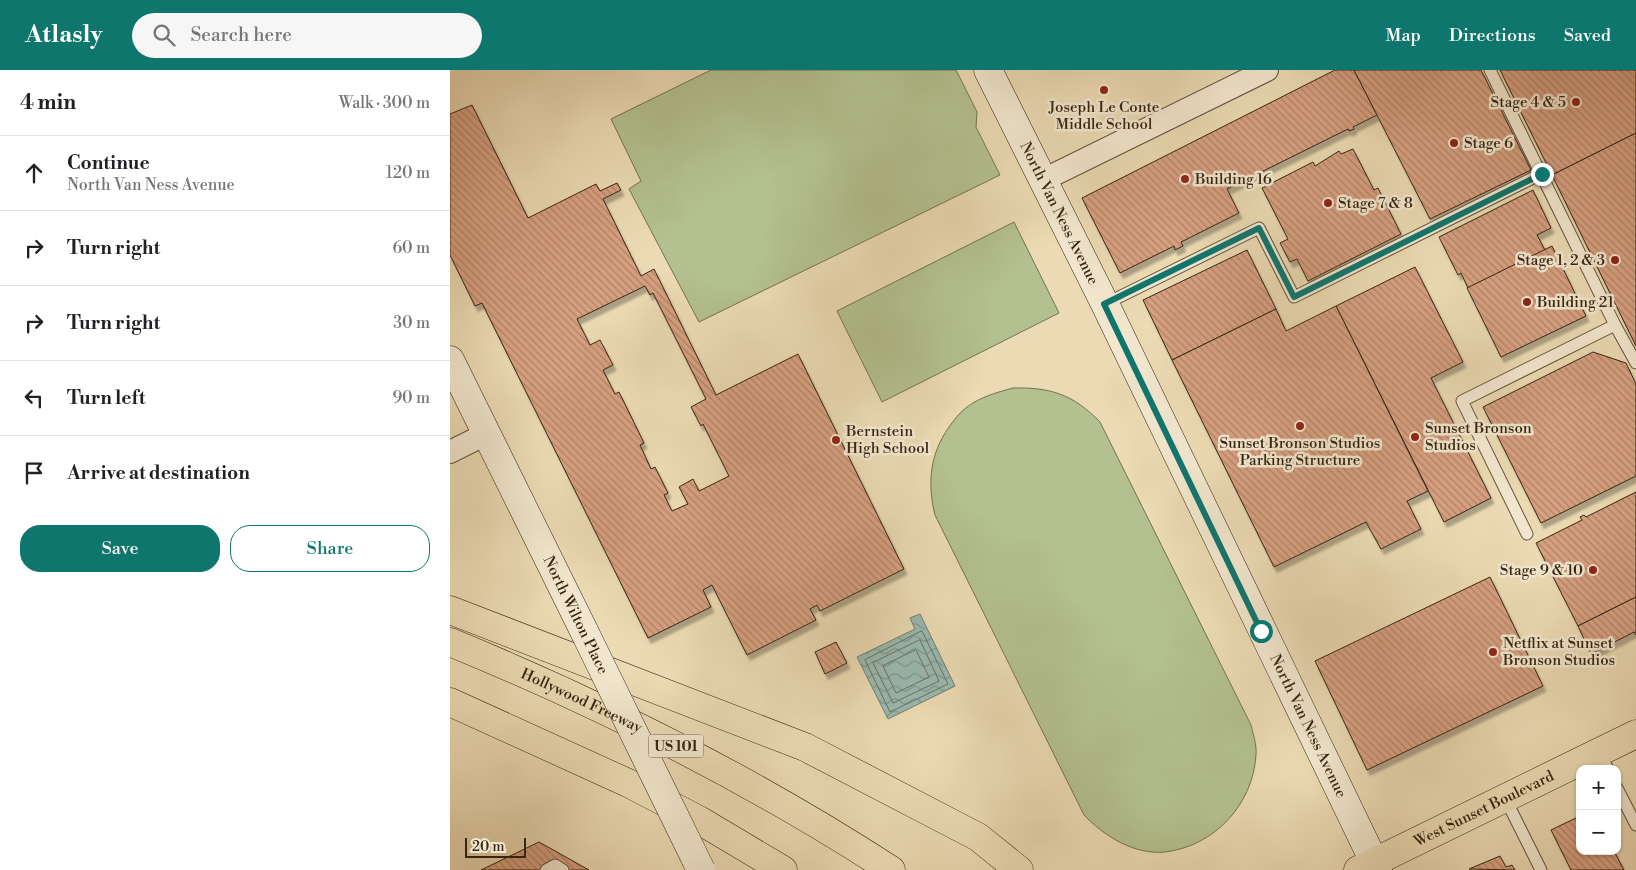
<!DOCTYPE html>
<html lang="en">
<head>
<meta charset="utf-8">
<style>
	body { margin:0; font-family:"Libre Bodoni",serif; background:#f6f6f6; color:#202124 }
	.controls { position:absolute; right:15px; bottom:15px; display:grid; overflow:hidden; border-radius:10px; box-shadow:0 1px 4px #0004 }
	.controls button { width:45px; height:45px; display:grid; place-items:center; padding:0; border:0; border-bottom:1px solid #e0e0e0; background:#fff; color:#202124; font:25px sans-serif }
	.scale { position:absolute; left:15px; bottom:12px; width:61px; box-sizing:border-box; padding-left:5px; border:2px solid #362514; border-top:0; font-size:14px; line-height:18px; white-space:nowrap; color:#362514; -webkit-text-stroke:4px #f2e7ce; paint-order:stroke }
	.stop { position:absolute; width:15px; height:15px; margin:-11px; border:4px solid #0f766e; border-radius:50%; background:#fff }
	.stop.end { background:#0f766e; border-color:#fff; box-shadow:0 1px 5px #0008 }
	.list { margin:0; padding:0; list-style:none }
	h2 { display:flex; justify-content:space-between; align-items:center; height:65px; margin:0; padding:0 20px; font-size:21px }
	h2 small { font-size:16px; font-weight:400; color:#757577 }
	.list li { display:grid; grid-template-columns:32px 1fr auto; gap:15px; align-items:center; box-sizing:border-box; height:75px; padding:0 20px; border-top:1px solid #e0e0e0 }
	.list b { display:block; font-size:19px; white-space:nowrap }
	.list p { margin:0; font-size:16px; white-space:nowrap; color:#757577 }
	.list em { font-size:16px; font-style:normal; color:#757577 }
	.actions { display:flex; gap:10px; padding:15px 20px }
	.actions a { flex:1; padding:11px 0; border:1px solid #0f766e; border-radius:20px; text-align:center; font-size:18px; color:#0f766e }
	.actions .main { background:#0f766e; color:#fff }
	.icon { flex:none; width:28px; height:28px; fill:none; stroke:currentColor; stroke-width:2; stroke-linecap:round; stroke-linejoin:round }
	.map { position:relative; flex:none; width:1186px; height:800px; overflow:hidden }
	header { display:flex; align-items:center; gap:30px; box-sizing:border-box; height:70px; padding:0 25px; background:#0f766e; color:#fff }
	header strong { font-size:24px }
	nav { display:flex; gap:28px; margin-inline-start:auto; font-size:18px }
	.search { width:350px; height:45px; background:#f6f6f6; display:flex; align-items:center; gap:12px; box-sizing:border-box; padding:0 18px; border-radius:28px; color:#757577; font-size:19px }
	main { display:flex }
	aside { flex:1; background:#fff }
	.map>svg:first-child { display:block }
	.pitch { fill:#b3c08f; stroke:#747252 }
	.water { fill:url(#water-waves); stroke:#717e72 }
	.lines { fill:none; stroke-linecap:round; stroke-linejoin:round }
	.shore { stroke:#687062; stroke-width:1 }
	.building { fill:url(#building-back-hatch); stroke:#362514; fill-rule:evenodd; filter:url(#shadow) }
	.lane-casing { stroke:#63523c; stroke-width:13 }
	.street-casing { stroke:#63523c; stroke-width:24 }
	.secondary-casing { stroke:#362514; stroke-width:29 }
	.primary-casing { stroke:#362514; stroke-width:29 }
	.highway-casing { stroke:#362514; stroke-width:29 }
	.lane { stroke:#f2e7ce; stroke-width:11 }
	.street { stroke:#f2e7ce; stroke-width:22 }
	.secondary { stroke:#f2e7ce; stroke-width:28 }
	.primary { stroke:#ebdab3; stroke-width:28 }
	.highway { stroke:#ebdab3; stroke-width:28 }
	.secondary-bridge-casing { stroke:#362514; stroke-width:29; stroke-linecap:butt }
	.secondary-bridge { stroke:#f2e7ce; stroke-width:28 }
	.route { stroke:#0f766e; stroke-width:6 }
	.poi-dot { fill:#8f2418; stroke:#f2e7ce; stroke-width:2 }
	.labels { text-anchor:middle; stroke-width:5; stroke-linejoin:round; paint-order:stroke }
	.shield { fill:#f2e7ce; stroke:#6e5f4c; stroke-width:1 }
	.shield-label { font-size:14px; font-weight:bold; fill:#362514 }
	.poi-label { font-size:15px; fill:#362514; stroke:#f2e7ce; text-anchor:start }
	.street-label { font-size:15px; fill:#362514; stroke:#f2e7ce }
</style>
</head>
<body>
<header>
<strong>Atlasly</strong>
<div class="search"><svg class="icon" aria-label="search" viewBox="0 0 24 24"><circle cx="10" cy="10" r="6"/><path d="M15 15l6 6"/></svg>Search here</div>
<nav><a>Map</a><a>Directions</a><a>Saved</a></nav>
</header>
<main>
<aside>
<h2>4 min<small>Walk · 300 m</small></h2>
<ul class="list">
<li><svg class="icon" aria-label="ahead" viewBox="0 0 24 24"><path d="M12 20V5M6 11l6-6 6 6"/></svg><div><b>Continue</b><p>North Van Ness Avenue</p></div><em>120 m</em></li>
<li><svg class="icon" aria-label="right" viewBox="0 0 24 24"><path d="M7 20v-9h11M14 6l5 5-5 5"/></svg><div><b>Turn right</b></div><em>60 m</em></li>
<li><svg class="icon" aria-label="right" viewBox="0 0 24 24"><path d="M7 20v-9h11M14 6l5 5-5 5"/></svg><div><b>Turn right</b></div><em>30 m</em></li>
<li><svg class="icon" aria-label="left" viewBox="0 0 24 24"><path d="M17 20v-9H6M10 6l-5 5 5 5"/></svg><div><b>Turn left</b></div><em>90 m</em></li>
<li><svg class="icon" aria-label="arrive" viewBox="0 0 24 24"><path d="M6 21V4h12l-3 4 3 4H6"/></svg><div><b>Arrive at destination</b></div></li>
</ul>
<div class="actions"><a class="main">Save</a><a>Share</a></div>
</aside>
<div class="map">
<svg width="1186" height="800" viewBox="0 0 1186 800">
	<defs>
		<pattern id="water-waves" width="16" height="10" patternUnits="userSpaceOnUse" patternTransform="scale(1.25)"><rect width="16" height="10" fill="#99bab1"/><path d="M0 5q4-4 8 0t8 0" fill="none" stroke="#7e978f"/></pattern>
		<pattern id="building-back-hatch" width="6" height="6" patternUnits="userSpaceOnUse" patternTransform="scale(1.25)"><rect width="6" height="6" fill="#d7a080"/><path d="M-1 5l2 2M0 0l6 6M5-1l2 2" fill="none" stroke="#af8268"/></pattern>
		<filter id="shadow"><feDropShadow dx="3" dy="5.5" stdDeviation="1" flood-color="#0004"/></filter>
	</defs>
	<rect width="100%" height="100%" fill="#ebdab3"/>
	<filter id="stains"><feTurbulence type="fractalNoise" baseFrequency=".004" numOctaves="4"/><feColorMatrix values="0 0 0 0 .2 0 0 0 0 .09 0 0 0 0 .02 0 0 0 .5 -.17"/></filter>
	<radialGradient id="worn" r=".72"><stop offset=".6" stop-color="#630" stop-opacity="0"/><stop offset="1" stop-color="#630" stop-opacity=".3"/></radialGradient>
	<g class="pitch">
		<path d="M261 0H506L527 42 526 57 550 105 249 252 179 119 191 111 161 49Z"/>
		<path d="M564 152 609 243 432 332 387 241Z"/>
		<path d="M563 318C601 317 624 325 650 352L801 655C803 664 807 675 806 685 803 734 765 776 715 782 684 785 654 766 634 745L485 445C477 413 480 384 499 357 504 350 510 342 517 337 530 327 548 322 563 318Z"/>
	</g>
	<path class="water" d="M470 544 505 616 438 649 407 587 465 559 460 548Z"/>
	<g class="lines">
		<g class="shore">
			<path d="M472 561 498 614 440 642 415 590Z"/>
			<path d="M470 570 489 611 443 633 423 593Z"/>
			<path d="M466 580 479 607 446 623 433 596Z"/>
		</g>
	</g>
	<g class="building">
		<path d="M885 0H904L927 45 903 57 904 59 899 61 898 59 777 119 789 143 731 172 733 176 725 180 724 176 670 203 632 128Z"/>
		<path d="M904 0H1031L1081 100 980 149Z"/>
		<path d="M1050 0H1186V63L1102 105Z"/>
		<path d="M22 35 78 148 146 114 150 121 167 113 171 120 153 129 191 206 204 199 266 325 348 284 454 499 370 541 367 535 360 539 366 550 297 585 262 515 253 520 261 537 198 568 32 233 25 236 0 185V44ZM195 216 200 225 203 223 256 329 241 337 251 356 253 354 279 406 249 421 243 409 229 417 238 434 222 441 214 425 218 423 205 397 201 399 190 375 194 373 169 322 165 324 153 300 163 295 150 270 140 275 127 249Z"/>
		<path d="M1186 63V276L1102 105Z"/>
		<path d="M903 79 924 120 928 118 951 164 858 211 847 189 840 192 830 173 838 169 812 118 863 92 865 96 889 81 891 84Z"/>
		<path d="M1083 120 1101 158 1087 165 1095 180 1018 218 1011 203 1008 205 989 167Z"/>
		<path d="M1102 176 1136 246 1051 287 1017 218Z"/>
		<path d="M797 180 826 239 722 290 693 230Z"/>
		<path d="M965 197 1013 292 981 308 1041 428 994 452 886 236Z"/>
		<path d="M886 236 978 421 957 431 971 459 931 479 916 452 824 497 722 290 826 239 836 261Z"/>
		<path d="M1143 282 1176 293 1186 314V406L1091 453 1033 337Z"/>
		<path d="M1186 422V527L1128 556 1086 473 1132 450 1130 447 1134 445 1136 447Z"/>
		<path d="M1040 507 1093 616 917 700 865 591Z"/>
		<path d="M1186 527V565L1184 562 1141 584 1128 556Z"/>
		<path d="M386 572 397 593 375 604 365 582Z"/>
		<path d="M1130 746V781H1164L1174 800H1121L1101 760Z"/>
		<path d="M89 772 139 800H31Z"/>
		<path d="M1050 786 1056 797 1062 795 1065 800 1019 799Z"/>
	</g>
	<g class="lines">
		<defs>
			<g id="lane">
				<path d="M1040 0 1165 255"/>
				<path d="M655 234 809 158 844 227 1091 104"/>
				<path d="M1077 464 1012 331 1165 255 1186 293"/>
				<path d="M1149 683 1158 699"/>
				<path d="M1167 718 1186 755"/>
				<path d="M1055 728 1091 800"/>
				<path d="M96 800 105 795 113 800"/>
			</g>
			<g id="street">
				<path d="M593 110 817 0"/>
				<path d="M0 382 36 364"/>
			</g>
			<g id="secondary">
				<path id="s1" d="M538 0 655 234 928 800"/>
				<path d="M0 290 135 563"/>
			</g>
			<g id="primary">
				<path id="s2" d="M908 800 1186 664"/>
			</g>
			<g id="highway">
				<path d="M0 540 355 677 528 767 569 800"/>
				<path id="s3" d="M0 572C153 635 302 710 441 800"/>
				<path d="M0 632 178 713 249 750 333 800"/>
			</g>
		</defs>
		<use href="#lane" class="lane-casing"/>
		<use href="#street" class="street-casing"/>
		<use href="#secondary" class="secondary-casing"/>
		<use href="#primary" class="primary-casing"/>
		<use href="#highway" class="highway-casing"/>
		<use href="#lane" class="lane"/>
		<use href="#street" class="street"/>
		<use href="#secondary" class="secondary"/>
		<use href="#primary" class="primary"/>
		<use href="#highway" class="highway"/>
		<defs>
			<path id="secondary-bridge" d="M135 563 251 800"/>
		</defs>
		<use href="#secondary-bridge" class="secondary-bridge-casing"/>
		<use href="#secondary-bridge" class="secondary-bridge"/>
	</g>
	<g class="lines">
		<path class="route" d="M811 561 654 234 809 158 844 227 1092 104"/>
	</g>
	<g class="poi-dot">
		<circle cx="654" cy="20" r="5"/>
		<circle cx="1126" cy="32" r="5"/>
		<circle cx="1004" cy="73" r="5"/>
		<circle cx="735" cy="109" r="5"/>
		<circle cx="878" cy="133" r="5"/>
		<circle cx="1165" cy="190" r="5"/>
		<circle cx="1077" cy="232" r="5"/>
		<circle cx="850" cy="356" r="5"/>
		<circle cx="965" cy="367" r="5"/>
		<circle cx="386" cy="370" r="5"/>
		<circle cx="1143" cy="500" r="5"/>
		<circle cx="1043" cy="582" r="5"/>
	</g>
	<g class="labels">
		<rect class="shield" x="198.5" y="664.5" width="55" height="23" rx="4"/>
		<g class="shield-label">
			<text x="226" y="681">US 101</text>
		</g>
		<g class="poi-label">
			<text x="1116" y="37" text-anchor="end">Stage 4 &amp; 5</text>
			<text x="654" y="42" text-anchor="middle">Joseph Le Conte<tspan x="654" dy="17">Middle School</tspan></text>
			<text x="1014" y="78">Stage 6</text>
			<text x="745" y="114">Building 16</text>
			<text x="888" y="138">Stage 7 &amp; 8</text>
			<text x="1155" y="195" text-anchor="end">Stage 1, 2 &amp; 3</text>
			<text x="1087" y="237">Building 21</text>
			<text x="975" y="363">Sunset Bronson<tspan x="975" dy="17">Studios</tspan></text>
			<text x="396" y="366">Bernstein<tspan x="396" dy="17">High School</tspan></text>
			<text x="850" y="378" text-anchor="middle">Sunset Bronson Studios<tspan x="850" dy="17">Parking Structure</tspan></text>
			<text x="1133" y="505" text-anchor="end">Stage 9 &amp; 10</text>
			<text x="1053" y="578">Netflix at Sunset<tspan x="1053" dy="17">Bronson Studios</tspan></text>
		</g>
		<g class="street-label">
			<text dy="5" stroke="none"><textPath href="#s1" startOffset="160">North Van Ness Avenue</textPath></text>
			<text transform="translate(126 545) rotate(64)" y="5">North Wilton Place</text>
			<text dy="5" stroke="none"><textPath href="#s3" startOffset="144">Hollywood Freeway</textPath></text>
			<text dy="5" stroke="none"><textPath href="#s1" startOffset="730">North Van Ness Avenue</textPath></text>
			<text dy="5" stroke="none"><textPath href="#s2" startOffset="140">West Sunset Boulevard</textPath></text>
		</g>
	</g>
	<rect width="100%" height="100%" filter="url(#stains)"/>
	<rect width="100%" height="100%" fill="url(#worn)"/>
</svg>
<div class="controls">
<button>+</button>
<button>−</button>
</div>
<div class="scale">20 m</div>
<div class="stop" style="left:811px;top:561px"></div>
<div class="stop end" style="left:1092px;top:104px"></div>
</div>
</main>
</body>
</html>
